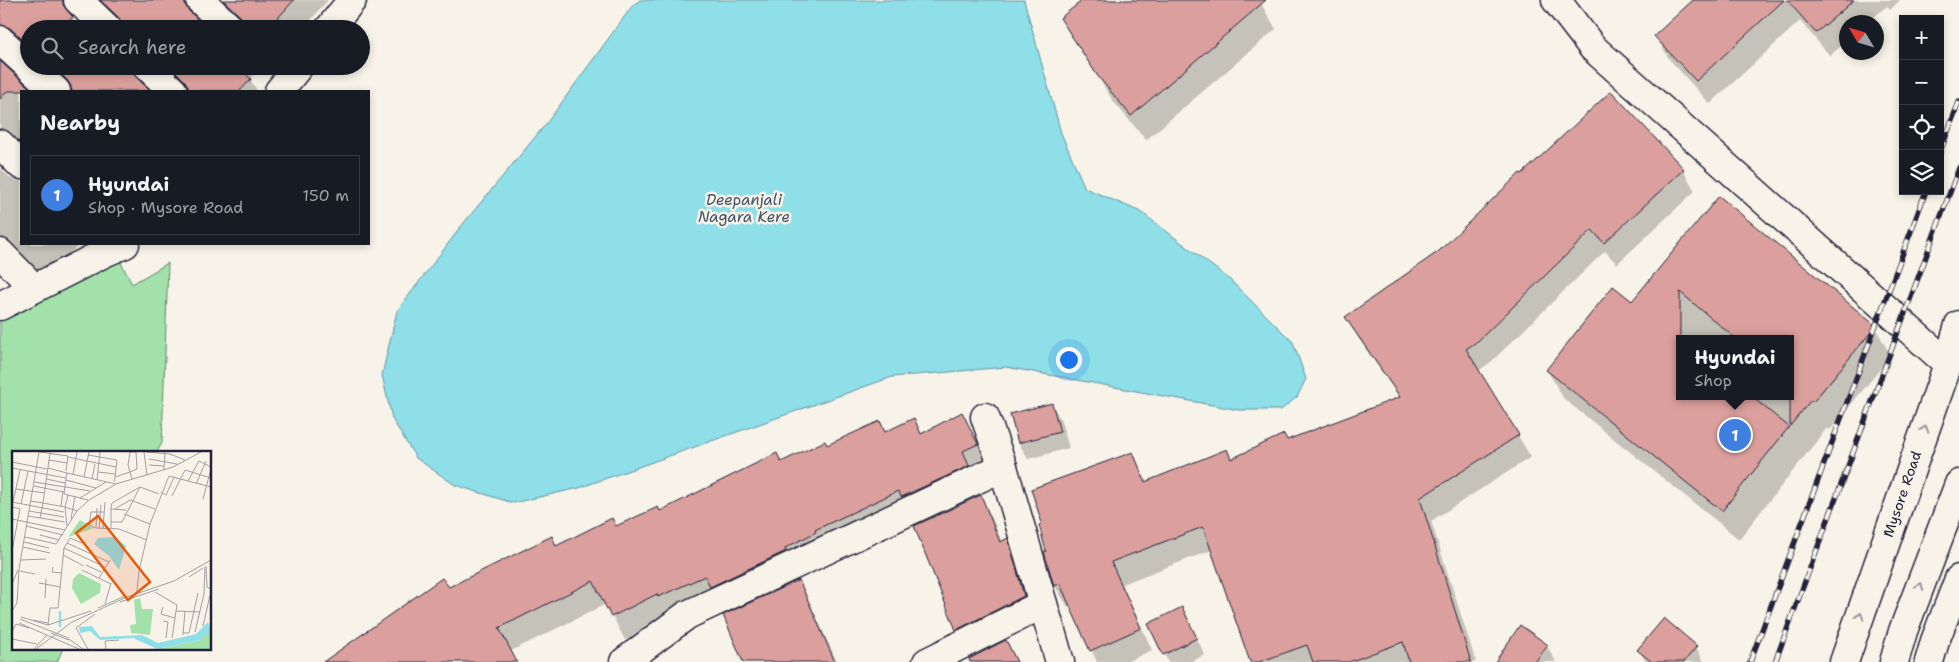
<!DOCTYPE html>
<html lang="en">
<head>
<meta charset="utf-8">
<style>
	body { margin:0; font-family:"Shantell Sans",sans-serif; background:#20242c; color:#f1f3f6 }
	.controls { position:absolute; right:15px; top:15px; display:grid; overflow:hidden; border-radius:0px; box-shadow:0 2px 8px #0003 }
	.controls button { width:45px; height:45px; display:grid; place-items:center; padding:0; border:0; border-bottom:1px solid #363941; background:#171b24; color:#f1f3f6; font:25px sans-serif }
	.compass { position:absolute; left:1839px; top:15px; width:45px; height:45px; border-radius:50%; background:#171b24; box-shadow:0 2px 8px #0003; rotate:308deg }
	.you { position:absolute; left:1068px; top:359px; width:18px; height:18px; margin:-12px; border:4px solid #fff; border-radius:50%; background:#1a73e8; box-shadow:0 0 0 8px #1a73e833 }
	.badge { display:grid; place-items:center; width:32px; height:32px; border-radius:50%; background:#2563eb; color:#fff; font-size:16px; font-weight:700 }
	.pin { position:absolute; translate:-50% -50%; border:2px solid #fff; box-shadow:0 1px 5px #0006 }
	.popup { position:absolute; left:1676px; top:335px; width:118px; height:65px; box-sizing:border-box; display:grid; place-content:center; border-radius:0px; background:#171b24; filter:drop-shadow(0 1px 4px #0005); font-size:16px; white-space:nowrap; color:#9ea1a6 }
	.popup b { font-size:19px; color:#f1f3f6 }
	.popup::after { content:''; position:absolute; left:50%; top:100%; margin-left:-10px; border:10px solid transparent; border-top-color:#171b24 }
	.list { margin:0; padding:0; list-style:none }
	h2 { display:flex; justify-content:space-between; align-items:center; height:65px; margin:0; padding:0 20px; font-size:21px }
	h2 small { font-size:16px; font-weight:400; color:#9ea1a6 }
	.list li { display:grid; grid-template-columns:32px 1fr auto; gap:15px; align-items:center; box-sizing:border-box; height:80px; margin:0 10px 10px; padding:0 10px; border:1px solid #363941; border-radius:0px }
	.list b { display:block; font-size:19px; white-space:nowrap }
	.list p { margin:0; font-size:16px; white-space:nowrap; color:#9ea1a6 }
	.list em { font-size:16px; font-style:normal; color:#9ea1a6 }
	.icon { flex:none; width:28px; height:28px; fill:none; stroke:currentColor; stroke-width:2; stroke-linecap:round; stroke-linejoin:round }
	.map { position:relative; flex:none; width:1959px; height:662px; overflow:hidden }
	.search { position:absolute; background:#171b24; box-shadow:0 2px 8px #0003; left:20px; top:20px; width:350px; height:55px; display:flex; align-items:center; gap:12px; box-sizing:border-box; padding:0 18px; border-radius:28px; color:#9ea1a6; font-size:19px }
	.panel { position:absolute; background:#171b24; box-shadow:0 2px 8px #0003; left:20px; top:90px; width:350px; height:155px; border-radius:0px }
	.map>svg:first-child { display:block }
	.green { fill:#a2e1aa; stroke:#628272 }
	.water { fill:#8edfe8; stroke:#6393a3 }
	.shadow { fill:#0003; fill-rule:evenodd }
	.building { fill:#dba09e; stroke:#22223b }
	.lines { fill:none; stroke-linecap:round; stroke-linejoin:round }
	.minor-casing { stroke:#22223b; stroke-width:31 }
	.highway-casing { stroke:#22223b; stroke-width:31 }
	.minor { stroke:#f7f3e8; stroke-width:28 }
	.highway { stroke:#f7f3e8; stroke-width:28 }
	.rail-casing { stroke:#22223b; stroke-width:5.5 }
	.rail { stroke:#f7f3e8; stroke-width:4; stroke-dasharray:11; stroke-linecap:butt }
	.oneway { stroke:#97959a }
	.labels { text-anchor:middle; stroke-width:5; stroke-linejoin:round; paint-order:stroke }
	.street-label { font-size:14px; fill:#22223b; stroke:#f7f3e8 }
	.water-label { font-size:15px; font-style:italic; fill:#3d5166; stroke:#f7f3e8 }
	.inset-river { fill:none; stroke:#8edfe8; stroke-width:2.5 }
	.inset-road { fill:none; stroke:#a29fa3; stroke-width:1 }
	.view { fill:#e8590c; fill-opacity:0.15; stroke:#e8590c; stroke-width:2.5 }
	.inset-edge { fill:none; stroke:#22223b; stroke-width:2.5 }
</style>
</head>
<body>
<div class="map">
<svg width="1959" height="662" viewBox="0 0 1959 662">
	<rect width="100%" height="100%" fill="#f7f3e8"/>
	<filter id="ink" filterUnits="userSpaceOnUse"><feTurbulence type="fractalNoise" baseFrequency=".02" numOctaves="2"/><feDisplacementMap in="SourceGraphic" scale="10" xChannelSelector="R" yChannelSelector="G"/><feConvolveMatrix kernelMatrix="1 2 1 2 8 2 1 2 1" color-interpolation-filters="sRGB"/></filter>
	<g filter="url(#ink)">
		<path class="green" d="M119 259 132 284 168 263 162 443 157 452H14V648H63L57 662H0V310Z"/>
		<path class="water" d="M640 0H1024L1061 133 1085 188 1141 212 1228 278 1293 342 1306 379 1297 397 1281 410H1239L1006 367 892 377 579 488 513 503 455 485 416 458 392 419 382 375 397 311 463 224 546 124 633 5Z"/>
		<g class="shadow">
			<path d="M0 0H328L308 23 304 19 295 29H246L223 7 199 8 195 18 123 29 101 7H77L73 19 83 29H29V53L0 47Z"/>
			<path d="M1085 0H1259L1276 29 1146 140 1113 101 1061 18Z"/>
			<path d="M1695 0H1900L1890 10 1887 6 1868 22H1846V41L1830 56 1800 21 1710 104 1669 59 1656 36Z"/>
			<path d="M0 63 31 91H21V150L0 151Z"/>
			<path d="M44 66H261L250 79 257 91H189L170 73 146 74 142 85 149 91H71Z"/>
			<path d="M0 168 9 177 17 181H21V244H79L44 282 0 260Z"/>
			<path d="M1683 170 1695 191 1617 264 1605 251 1490 363 1478 371 1531 457 1431 521 1476 662H1251L1212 550 1122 584 1152 650 1126 662H1097L1071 606 1068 607 1055 586 1046 553 1132 454 1148 483 1226 450 1232 460 1400 398 1359 339 1346 318Z"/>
			<path d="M1719 198 1875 327 1891 356 1830 430 1827 428 1739 539 1564 399 1547 370 1632 303ZM1680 339H1790V396H1680Z"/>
			<path d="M1052 404 1061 421 1069 448 1028 459 1019 443Z"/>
			<path d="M962 414 990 467 625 640 606 604 511 651 516 662H325L448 589 556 547 660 513 826 446 880 422 886 434 913 420 922 435Z"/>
			<path d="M980 496 991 516 1002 542 1007 540 1018 560 1035 616 969 649 957 629 933 572Z"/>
			<path d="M798 582 811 605 837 662H745Z"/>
			<path d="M1182 609 1205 655 1190 662H1168L1164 654Z"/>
			<path d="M1547 646 1556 662H1504Z"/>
			<path d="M1696 647 1704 662H1646L1639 650Z"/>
		</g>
		<g class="building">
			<path d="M0 0H63V5L73 17 62 29H29V45L10 28 0 25Z"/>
			<path d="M100 0H185V5L189 11 208 29H123L119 18Z"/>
			<path d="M223 0H294L268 29H246L242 18Z"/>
			<path d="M1083 0H1266L1131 116 1097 75 1060 18Z"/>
			<path d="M1693 0H1784L1696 81 1654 36Z"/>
			<path d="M1787 0H1854L1816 33Z"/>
			<path d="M0 61 33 91H7L0 99Z"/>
			<path d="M52 66H132L136 77 151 91H71V86L67 80Z"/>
			<path d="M170 66H237L251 79 240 91H188V86L184 80Z"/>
			<path d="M1611 91 1684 169 1604 243 1592 230 1478 341 1466 349 1519 435 1420 498 1471 662H1409L1403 642 1349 662H1313L1307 645 1259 662H1250L1203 527 1111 562 1141 628 1090 651 1060 584 1054 586 1044 552 1046 551 1039 525 1042 523 1031 489 1133 452 1145 482 1227 449 1231 459 1284 434 1287 440 1400 397 1345 317 1439 251 1520 173 1522 174Z"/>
			<path d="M1719 196 1876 326 1813 402 1811 400 1790 426V339H1736L1680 292V396H1751L1789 427 1722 511 1546 370 1613 286 1632 301Z"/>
			<path d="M1052 403 1060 432 1018 443 1010 414Z"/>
			<path d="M962 412 978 444 963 451 969 466 901 497 898 491 815 530 816 532 785 548 786 551 710 587 705 576 658 597 657 594 611 617 593 581 499 628 517 662H323L442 578 449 587 552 536 556 546 612 518 616 526 658 507 660 511 777 453 781 462 825 441 827 445 880 421 885 432 914 418 921 434Z"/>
			<path d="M981 495 1000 542 1008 538 1024 596 956 630 914 526Z"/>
			<path d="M799 580 835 662H743L723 615Z"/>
			<path d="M1182 607 1197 638 1163 655 1148 624Z"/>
			<path d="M1664 618 1697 646 1684 662H1652L1637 650Z"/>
			<path d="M1520 625 1548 645 1535 662H1495Z"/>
			<path d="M1006 640 1017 662H970L969 659Z"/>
		</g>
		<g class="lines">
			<defs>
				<g id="minor">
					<path d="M78 0 108 29"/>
					<path d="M200 0 231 29"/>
					<path d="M1556 0 1593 48 1948 364"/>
					<path d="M329 29 352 0"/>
					<path d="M0 40 56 91"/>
					<path d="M147 66 173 91"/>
					<path d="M279 91 299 66"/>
					<path d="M0 144 21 165"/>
					<path d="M0 253 34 288"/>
					<path d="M0 306 106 252 125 244"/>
					<path d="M985 417 1003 467 1060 662"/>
					<path d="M624 662 687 615 1003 467"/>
					<path d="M927 662 1043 604"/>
					<path d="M1844 662 1948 364 1959 325"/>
				</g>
				<g id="highway">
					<path d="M1894 662 1903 631 1959 484"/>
					<path d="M1929 662 1935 641 1959 579"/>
				</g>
			</defs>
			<use href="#minor" class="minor-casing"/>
			<use href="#highway" class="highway-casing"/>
			<use href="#minor" class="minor"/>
			<use href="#highway" class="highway"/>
			<defs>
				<g id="rail">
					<path d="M1940 152 1959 102"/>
					<path d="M1750 662 1926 191"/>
					<path d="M1775 662 1959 168"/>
				</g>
			</defs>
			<use href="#rail" class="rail-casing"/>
			<use href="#rail" class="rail"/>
		</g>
		<defs><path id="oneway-chevron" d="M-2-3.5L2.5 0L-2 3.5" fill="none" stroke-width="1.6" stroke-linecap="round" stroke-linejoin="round" transform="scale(1.25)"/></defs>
		<g class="oneway">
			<use href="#oneway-chevron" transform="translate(1925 429) rotate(-71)"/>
			<use href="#oneway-chevron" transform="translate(1920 586) rotate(-69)"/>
			<use href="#oneway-chevron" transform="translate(1860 616) rotate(-71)"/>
		</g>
	</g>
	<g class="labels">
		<g class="street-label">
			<text transform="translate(1902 494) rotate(-71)" y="5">Mysore Road</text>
		</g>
		<g class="water-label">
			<text x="744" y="205">Deepanjali<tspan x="744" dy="17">Nagara Kere</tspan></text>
		</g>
	</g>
	<g transform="translate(12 451)">
		<rect width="199" height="199" fill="#f7f3e8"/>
		<path d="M68 69 82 77 56 86ZM67 122 89 133 88 142 69 153 60 137 61 128ZM128 147 130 158H141L138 184 119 182 118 174 124 173 122 149ZM199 179V198H145L188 189Z" fill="#a2e1aa"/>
		<path d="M103 86 114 95 107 119 97 105 82 93 86 87ZM196 171 199 179 188 189 145 198 121 187 88 189 78 180 68 182 67 176 80 175 88 186 130 184 146 192 184 183Z" fill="#8edfe8"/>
		<path class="inset-river" d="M48 160V176"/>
		<path class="inset-road" d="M28 1 56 5 54 20M132 1 135 24M134 1 158 3 173 9M38 2 31 52 53 56 55 75M76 4 105 9 103 26M56 6 104 16M137 8 165 13M37 9 55 12M0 11 35 18M137 14 152 15M0 17 54 27 55 22 104 33M36 17 55 22M152 19 153 1M86 21 103 23M61 24 65 1M72 26 77 1M54 27 52 43 76 49M34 28 53 32M80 28 83 13M54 29 84 37M85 29 88 1M176 30 187 10 199 16M22 31 78 40M102 31 103 26 118 21 125 18 124 1H118L116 14 120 28M184 33 194 10M22 35 52 41M128 36 147 43M4 38 33 42M149 41 154 44 162 26M56 44 53 56 65 60M160 45 173 19 199 27M68 47 94 31M191 48 199 18M18 50 31 52 28 67M0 51 52 61M1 51 8 19M9 53 16 20M49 55 51 40M0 56 8 58 0 100M99 58 114 59M103 58 118 49 143 58M17 60 52 66M112 63 138 73M16 65 53 71M0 68 53 79M59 68 63 45M74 72 84 77 107 78 135 89M77 74 79 61H92M14 75 51 84M84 77 85 57M87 77 89 54M91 77 93 51M99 77V56L100 52 128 36 110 71H99M28 84 47 89M13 86 44 93 65 60 77 49 104 33 161 16 189 1M12 91 37 97M55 92 97 111M11 96 38 102M52 97 93 116M51 104 72 115M9 109 34 108M74 114 89 121M194 115 195 136 199 138M41 116 40 121 50 122M7 118 27 1M70 119 99 133M8 120 23 123M177 126 191 117M87 127 98 109M27 132 49 136M0 133 6 119M125 140 127 120 138 73 157 25 199 36M143 141 165 154 164 160M33 147 34 128M108 151 147 138M93 153 99 132M151 156 149 163 163 167M86 157 113 145M0 160 5 152 7 118M9 166 36 174 79 160M8 168 54 186 71 198M21 169 36 172M151 170 156 171 154 187M7 172 67 198M36 174 38 157H46L52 97 58 87 70 92M191 175 198 144M0 181 4 173 17 177M183 181 192 143 193 116M39 182 57 189M171 182H177L186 142M171 184 173 160M160 187 164 160 188 161M0 188 25 193M22 198 35 184M24 198 60 171 115 146 162 130 199 109M76 198 64 177 83 163M94 198 93 190 107 189"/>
		<path class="view" d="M86 65 138 131 116 149 64 82Z"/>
		<rect width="199" height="199" class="inset-edge"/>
	</g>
</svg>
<div class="controls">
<button>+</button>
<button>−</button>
<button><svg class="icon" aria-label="locate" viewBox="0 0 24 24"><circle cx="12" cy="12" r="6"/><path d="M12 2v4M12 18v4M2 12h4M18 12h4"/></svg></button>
<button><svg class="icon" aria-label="layers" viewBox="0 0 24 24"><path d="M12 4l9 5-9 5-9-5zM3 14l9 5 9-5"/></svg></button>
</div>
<svg class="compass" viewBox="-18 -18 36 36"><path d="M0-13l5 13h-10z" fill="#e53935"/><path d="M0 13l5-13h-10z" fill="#9ea1a6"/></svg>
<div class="you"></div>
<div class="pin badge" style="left:1735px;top:435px;background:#3f7fe0">1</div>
<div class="popup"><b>Hyundai</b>Shop</div>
<div class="search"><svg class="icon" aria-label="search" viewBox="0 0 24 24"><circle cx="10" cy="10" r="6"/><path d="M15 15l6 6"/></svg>Search here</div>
<section class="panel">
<h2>Nearby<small></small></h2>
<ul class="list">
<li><span class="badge" style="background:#3f7fe0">1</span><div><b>Hyundai</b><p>Shop · Mysore Road</p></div><em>150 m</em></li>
</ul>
</section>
</div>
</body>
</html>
